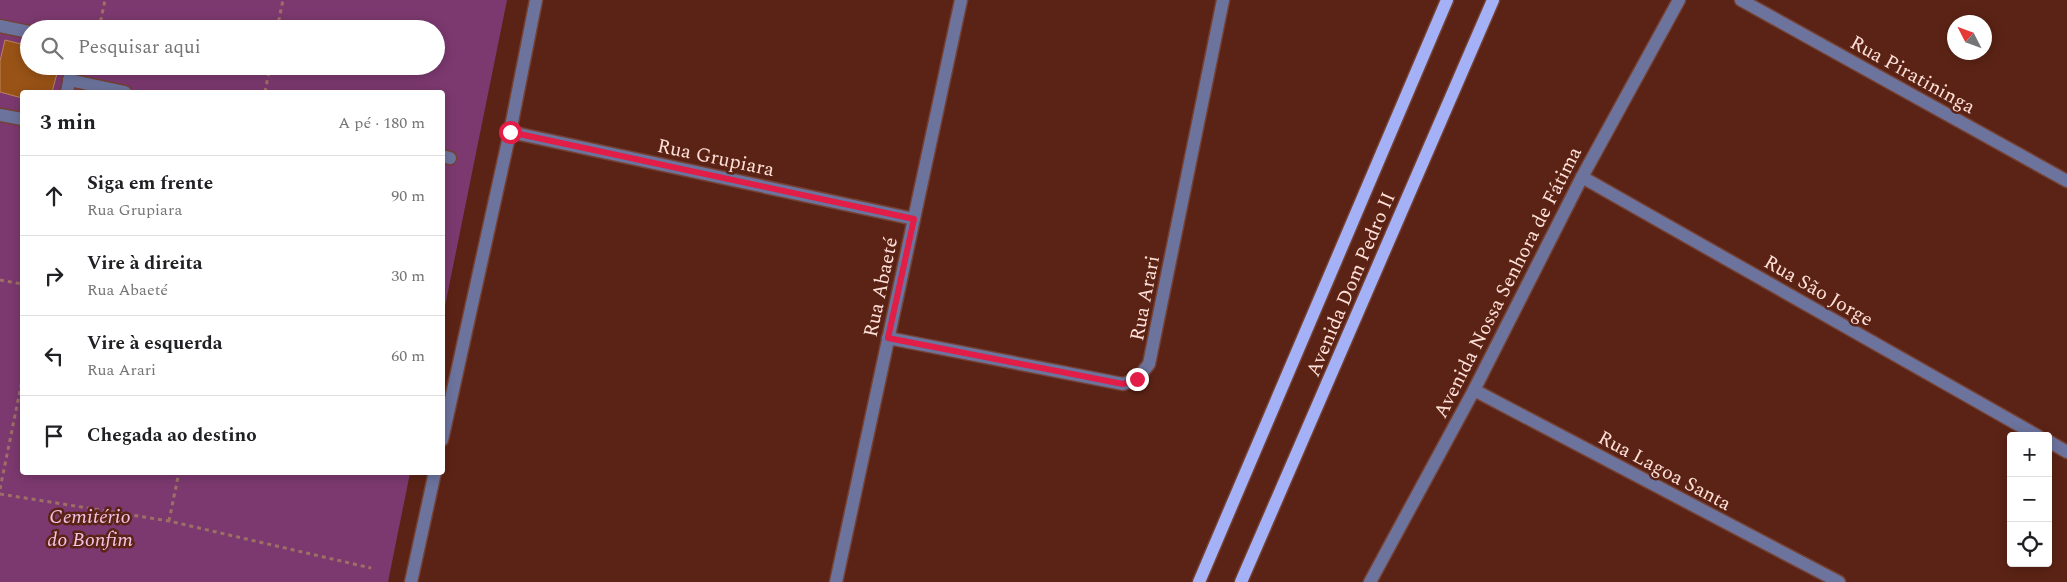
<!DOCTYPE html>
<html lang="pt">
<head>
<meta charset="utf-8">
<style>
	body { margin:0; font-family:Spectral,serif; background:#f2f2f2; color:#202124 }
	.controls { position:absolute; right:15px; bottom:15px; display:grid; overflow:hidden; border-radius:5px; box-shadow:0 2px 12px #0003 }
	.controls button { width:45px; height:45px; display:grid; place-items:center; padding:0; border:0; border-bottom:1px solid #e0e0e0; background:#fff; color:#202124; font:25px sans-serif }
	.compass { position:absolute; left:1947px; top:15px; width:45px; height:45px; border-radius:50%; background:#fff; box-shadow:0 2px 12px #0003; rotate:312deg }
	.stop { position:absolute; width:15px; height:15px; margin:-11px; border:4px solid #e11d48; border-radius:50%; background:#fff }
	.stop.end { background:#e11d48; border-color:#fff; box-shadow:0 1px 5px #0008 }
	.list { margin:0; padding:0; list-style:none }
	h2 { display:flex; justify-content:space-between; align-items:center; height:65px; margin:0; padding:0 20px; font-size:21px }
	h2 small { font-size:16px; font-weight:400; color:#757577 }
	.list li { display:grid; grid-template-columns:32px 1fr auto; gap:15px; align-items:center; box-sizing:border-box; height:80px; padding:0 20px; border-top:1px solid #e0e0e0 }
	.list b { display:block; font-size:19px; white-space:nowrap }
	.list p { margin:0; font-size:16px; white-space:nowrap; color:#757577 }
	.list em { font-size:16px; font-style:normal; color:#757577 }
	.icon { flex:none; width:28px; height:28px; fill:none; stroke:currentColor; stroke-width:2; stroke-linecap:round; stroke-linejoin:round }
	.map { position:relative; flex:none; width:2067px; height:582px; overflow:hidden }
	.search { position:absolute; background:#fff; box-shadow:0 2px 12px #0003; left:20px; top:20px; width:425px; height:55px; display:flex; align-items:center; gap:12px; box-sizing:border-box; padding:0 18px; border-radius:28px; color:#757577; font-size:19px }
	.panel { position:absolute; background:#fff; box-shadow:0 2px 12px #0003; left:20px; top:90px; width:425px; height:385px; border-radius:5px }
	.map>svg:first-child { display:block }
	.green { fill:#7c396f; fill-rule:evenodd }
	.building { fill:#995316; stroke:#bb845d }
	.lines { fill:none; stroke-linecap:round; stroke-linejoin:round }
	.minor-casing { stroke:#754134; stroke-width:15 }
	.major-casing { stroke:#754134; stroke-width:15 }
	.path { stroke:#9e7065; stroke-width:3; stroke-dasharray:4 4; stroke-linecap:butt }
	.minor { stroke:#6c749e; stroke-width:12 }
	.major { stroke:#a4b1f6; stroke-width:12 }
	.route { stroke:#e11d48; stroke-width:6 }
	.labels { text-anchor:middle; stroke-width:5; stroke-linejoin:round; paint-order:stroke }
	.street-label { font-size:20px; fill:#fee0d8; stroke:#5b2315 }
	.park-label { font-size:20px; font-style:italic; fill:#f3c4e7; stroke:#5b2315 }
</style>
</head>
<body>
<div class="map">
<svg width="2067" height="582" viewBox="0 0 2067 582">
	<rect width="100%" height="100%" fill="#5b2315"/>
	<path class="green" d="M0 0H507L443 316 442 92H22V472L410 473 388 582H0ZM29 29H436V66H29Z"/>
	<path class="building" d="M5 40 29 46V66H59L52 92H22V98L0 92V61Z"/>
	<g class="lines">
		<defs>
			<g id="minor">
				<path d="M1741 0 2067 181"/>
				<path d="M0 26 29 32"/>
				<path d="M69 80 125 92"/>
				<path d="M67 92 72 66"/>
				<path d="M0 115 22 119"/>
				<path d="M510 132 914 219"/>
				<path d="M442 156 450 158"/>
				<path d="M1582 177 2038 436"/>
				<path d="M888 338 1123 384 1137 379 1149 364 1223 0"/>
				<path d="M1474 390 1839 582"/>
				<path d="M442 440 510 132 536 0"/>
				<path d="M2048 441 2067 452"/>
				<path d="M411 582 435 472"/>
				<path d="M836 582 961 0"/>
				<path d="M1370 582 1474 390 1582 177 1679 0"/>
			</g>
			<g id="major">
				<path d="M1199 582 1447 0"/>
				<path d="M1241 582 1493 0"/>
			</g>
		</defs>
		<use href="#minor" class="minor-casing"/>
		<use href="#major" class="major-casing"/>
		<g class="path">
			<path d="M99 29 105 0"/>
			<path d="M277 29 283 0"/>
			<path d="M265 92 270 66"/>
			<path d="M0 280 22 284"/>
			<path d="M0 489 22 381"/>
			<path d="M0 494 169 521 371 568"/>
			<path d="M169 521 179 472"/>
		</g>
		<use href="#minor" class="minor"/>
		<use href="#major" class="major"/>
	</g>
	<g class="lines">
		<path class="route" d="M510 132 914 219 888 338 1123 384 1137 379"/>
	</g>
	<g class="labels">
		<g class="street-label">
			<text transform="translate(1913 74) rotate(29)" y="7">Rua Piratininga</text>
			<text transform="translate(716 157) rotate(12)" y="7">Rua Grupiara</text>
			<text transform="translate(1507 282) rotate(-63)" y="7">Avenida Nossa Senhora de Fátima</text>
			<text transform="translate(1350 284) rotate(-67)" y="7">Avenida Dom Pedro II</text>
			<text transform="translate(880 287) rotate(-78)" y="7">Rua Abaeté</text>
			<text transform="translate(1819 290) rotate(30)" y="7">Rua São Jorge</text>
			<text transform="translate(1144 298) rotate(-79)" y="7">Rua Arari</text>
			<text transform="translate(1665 470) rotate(28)" y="7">Rua Lagoa Santa</text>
		</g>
		<g class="park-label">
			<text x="90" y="523">Cemitério<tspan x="90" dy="23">do Bonfim</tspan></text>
		</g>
	</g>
</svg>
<div class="controls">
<button>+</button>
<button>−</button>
<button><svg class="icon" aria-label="locate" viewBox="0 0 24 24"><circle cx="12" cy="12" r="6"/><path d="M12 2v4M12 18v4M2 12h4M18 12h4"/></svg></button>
</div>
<svg class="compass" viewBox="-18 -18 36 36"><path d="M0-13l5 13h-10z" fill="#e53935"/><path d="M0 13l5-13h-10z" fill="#757577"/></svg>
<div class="stop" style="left:510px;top:132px"></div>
<div class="stop end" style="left:1137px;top:379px"></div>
<div class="search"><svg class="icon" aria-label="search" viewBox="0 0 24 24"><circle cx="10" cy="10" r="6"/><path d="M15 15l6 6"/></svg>Pesquisar aqui</div>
<section class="panel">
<h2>3 min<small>A pé · 180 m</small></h2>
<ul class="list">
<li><svg class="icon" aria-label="ahead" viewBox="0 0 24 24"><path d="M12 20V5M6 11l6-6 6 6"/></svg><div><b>Siga em frente</b><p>Rua Grupiara</p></div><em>90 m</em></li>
<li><svg class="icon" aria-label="right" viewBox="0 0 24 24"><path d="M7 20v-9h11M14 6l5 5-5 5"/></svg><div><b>Vire à direita</b><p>Rua Abaeté</p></div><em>30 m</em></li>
<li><svg class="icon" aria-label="left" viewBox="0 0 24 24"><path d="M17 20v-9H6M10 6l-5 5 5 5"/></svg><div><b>Vire à esquerda</b><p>Rua Arari</p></div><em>60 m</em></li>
<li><svg class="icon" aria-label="arrive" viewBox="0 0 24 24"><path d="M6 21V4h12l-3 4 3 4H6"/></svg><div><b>Chegada ao destino</b></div></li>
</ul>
</section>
</div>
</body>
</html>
